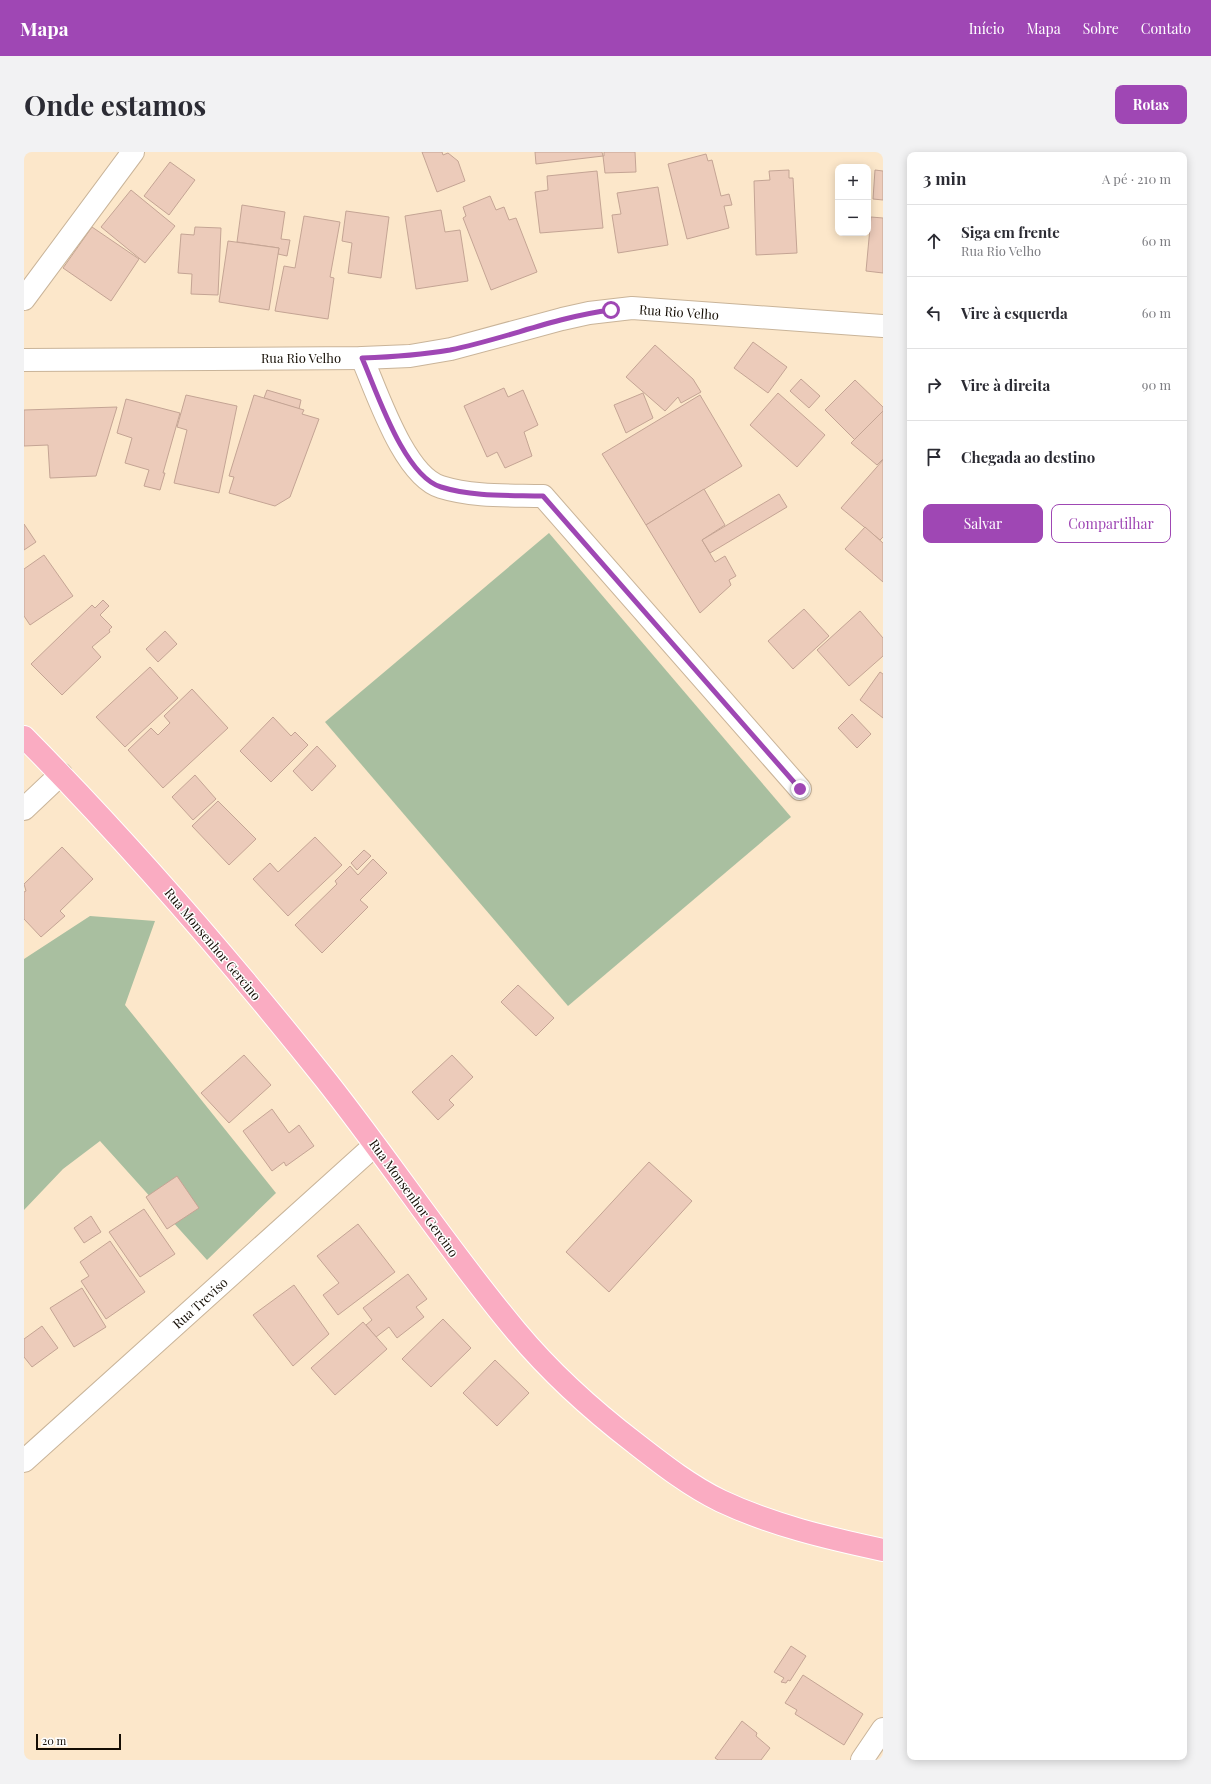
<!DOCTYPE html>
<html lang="pt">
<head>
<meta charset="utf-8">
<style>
	body { margin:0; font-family:"Playfair Display",serif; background:#f2f2f3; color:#2b2b33 }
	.controls { position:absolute; right:12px; top:12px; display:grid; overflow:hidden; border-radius:8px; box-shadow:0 2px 10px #0003 }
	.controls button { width:36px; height:36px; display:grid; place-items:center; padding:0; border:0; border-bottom:1px solid #e1e1e2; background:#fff; color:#2b2b33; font:20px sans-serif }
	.scale { position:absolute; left:12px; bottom:10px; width:85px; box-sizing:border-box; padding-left:4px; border:2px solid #140d04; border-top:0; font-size:11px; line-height:14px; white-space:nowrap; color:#140d04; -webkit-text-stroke:3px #fff; paint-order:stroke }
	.stop { position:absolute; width:12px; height:12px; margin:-9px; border:3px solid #9f47b4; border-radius:50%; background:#fff }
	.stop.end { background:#9f47b4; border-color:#fff; box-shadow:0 1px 4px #0008 }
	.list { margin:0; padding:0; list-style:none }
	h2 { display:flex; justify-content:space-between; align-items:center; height:52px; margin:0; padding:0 16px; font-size:17px }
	h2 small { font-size:13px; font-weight:400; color:#7c7c81 }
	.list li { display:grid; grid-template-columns:26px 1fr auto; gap:12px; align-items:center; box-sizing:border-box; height:72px; padding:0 16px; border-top:1px solid #e1e1e2 }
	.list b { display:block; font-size:15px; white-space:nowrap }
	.list p { margin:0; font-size:13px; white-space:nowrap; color:#7c7c81 }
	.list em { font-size:13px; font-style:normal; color:#7c7c81 }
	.actions { display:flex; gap:8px; padding:12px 16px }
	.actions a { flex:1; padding:9px 0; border:1px solid #9f47b4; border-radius:8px; text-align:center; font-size:14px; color:#9f47b4 }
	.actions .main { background:#9f47b4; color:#fff }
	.icon { flex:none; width:22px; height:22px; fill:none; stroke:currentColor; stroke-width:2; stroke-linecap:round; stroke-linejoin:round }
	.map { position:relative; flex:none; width:859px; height:1608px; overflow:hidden; border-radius:8px }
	header { display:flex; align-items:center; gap:24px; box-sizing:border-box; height:56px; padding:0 20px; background:#9f47b4; color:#fff }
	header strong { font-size:19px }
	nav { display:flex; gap:22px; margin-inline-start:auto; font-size:14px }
	.intro { display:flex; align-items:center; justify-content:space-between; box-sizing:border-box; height:96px; padding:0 24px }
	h1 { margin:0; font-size:28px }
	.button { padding:10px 18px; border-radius:8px; background:#9f47b4; color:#fff; font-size:14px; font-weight:700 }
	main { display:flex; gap:24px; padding:0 24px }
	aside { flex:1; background:#fff; border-radius:8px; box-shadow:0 2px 10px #0003 }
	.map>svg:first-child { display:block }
	.green { fill:#a9bfa0 }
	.building { fill:#eccbba; stroke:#c4a494 }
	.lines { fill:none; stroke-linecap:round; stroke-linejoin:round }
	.minor-casing { stroke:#c9b499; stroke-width:24 }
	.major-casing { stroke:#fff; stroke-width:24 }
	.minor { stroke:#fff; stroke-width:22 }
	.major { stroke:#faacc2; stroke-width:22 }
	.route { stroke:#9f47b4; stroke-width:5 }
	.labels { text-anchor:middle; stroke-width:3; stroke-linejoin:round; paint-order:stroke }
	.street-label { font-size:13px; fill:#140d04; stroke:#fff }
</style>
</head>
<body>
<header>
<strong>Mapa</strong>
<nav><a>Início</a><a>Mapa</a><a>Sobre</a><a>Contato</a></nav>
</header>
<div class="intro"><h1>Onde estamos</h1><a class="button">Rotas</a></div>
<main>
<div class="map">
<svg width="859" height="1608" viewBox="0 0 859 1608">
	<rect width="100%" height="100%" fill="#fce7ca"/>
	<g class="green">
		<path d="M525 381 767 665 544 854 301 570Z"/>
		<path d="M66 764 131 769 101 853 252 1041 183 1108 76 989 39 1017 0 1058V807Z"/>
	</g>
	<g class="building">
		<path d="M398 0H418L419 3 424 1 434 9 441 29 413 40Z"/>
		<path d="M511 0H578L579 4 512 12Z"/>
		<path d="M580 0H611L612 20 581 21 579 4H580Z"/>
		<path d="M682 2 684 9 688 8 697 44 705 42 708 53 700 54 705 76 663 87 644 12Z"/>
		<path d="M146 10 171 28 145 63 120 44Z"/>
		<path d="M765 18V26H769L773 101 732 103 730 29 746 28 745 19Z"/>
		<path d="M851 18 859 19V48L849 47Z"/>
		<path d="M573 19 579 76 516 81 511 40 524 38 523 24Z"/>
		<path d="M634 35 644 93 594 101 588 63 597 62 593 41Z"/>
		<path d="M107 38 151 74 121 111 77 75Z"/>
		<path d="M466 44 472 58 480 55 485 68 492 66 513 120 467 138 439 66 442 64 439 55Z"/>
		<path d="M218 53 261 60 257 87 266 88 263 104 254 102 255 96 213 90Z"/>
		<path d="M417 58 421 80 436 78 444 129 392 137 381 64Z"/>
		<path d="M322 59 365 65 357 126 324 121 328 91 318 89Z"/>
		<path d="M280 64 316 70 306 125 310 126 304 167 251 159 260 114 271 116Z"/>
		<path d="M847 65 859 66V121L842 119Z"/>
		<path d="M68 75 115 107 87 149 39 116Z"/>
		<path d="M171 75 197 76 194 143 167 142 168 122 154 121 157 82 170 83Z"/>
		<path d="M204 89 255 96 245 158 195 150Z"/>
		<path d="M729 190 763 215 744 241 710 216Z"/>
		<path d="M631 193 669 227 677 240 657 251 654 245 641 259 602 225Z"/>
		<path d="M777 227 796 244 785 256 766 239Z"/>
		<path d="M831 228 859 255V259L831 288 801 258Z"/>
		<path d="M480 236 484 245 499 238 514 273 500 280 508 304 481 316 473 300 463 305 440 254Z"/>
		<path d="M243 238 277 248 275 257 240 246Z"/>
		<path d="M619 241 629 266 602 281 590 253Z"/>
		<path d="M754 241 801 283 773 315 726 273Z"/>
		<path d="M162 243 213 254 195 341 150 331 163 278 153 275Z"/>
		<path d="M230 243 280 258 278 262 295 267 266 345 251 354 205 341 210 325 205 324Z"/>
		<path d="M676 243 718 314 622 373 578 302Z"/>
		<path d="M102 247 156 261 139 321H141L136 338 120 334 125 318 101 311 108 286 93 281Z"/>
		<path d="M93 255 72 324 26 326 24 293 0 294V258Z"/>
		<path d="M859 259V307L853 313 827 291Z"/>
		<path d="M859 308V385L856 388 817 356Z"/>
		<path d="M680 337 701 373 678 388 691 410 701 404 712 424 705 428 707 433 676 461 622 373Z"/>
		<path d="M755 342 763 355 686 401 678 388Z"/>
		<path d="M0 372 12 390 0 398Z"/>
		<path d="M841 375 859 391V430L821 397Z"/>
		<path d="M20 403 49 444 6 473 0 464V417Z"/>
		<path d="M79 448 85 454 76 463 88 475 85 478 86 480 68 495 77 505 38 543 7 512 68 453 71 456Z"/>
		<path d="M780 457 805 484 769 517 744 489Z"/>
		<path d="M836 459 859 486V504L825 534 793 498Z"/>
		<path d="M141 479 153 492 134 510 122 497Z"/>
		<path d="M126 515 154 546 101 595 72 565Z"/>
		<path d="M856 520 859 522V566L836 548Z"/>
		<path d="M168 537 204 576 139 636 104 598 127 576 134 583 146 571 140 564Z"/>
		<path d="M828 562 847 582 833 596 814 576Z"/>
		<path d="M249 565 267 584 271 580 284 593 247 630 216 599Z"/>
		<path d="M293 594 312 614 288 639 269 619Z"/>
		<path d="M171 623 192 647 169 668 148 645Z"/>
		<path d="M194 649 232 687 205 713 168 674Z"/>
		<path d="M291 685 318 713 264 764 229 727 246 711 254 720Z"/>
		<path d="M38 695 69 727 36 759 41 764 17 785 0 767V740L2 739 0 732Z"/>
		<path d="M340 698 347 704 333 718 327 711Z"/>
		<path d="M349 707 363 721 336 748 344 755 298 801 271 773 313 732 311 729 326 714 334 723Z"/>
		<path d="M494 833 530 866 512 884 477 850Z"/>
		<path d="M220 903 247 933 205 971 177 941Z"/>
		<path d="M428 903 449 925 425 948 430 953 414 968 388 940Z"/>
		<path d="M248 957 265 981 275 973 290 994 262 1014 260 1010 248 1019 219 979Z"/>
		<path d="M625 1010 668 1049 585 1140 542 1100Z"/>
		<path d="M153 1024 175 1056 143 1077 122 1045Z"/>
		<path d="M120 1057 151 1102 116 1125 85 1080Z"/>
		<path d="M67 1064 77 1080 60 1091 50 1076Z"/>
		<path d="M334 1072 371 1120 314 1163 299 1143 315 1131 293 1104Z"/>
		<path d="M86 1089 121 1140 82 1167 57 1129 65 1124 56 1110Z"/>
		<path d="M384 1122 403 1147 392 1155 400 1165 373 1186 365 1175 352 1185 342 1173 348 1168 339 1156Z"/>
		<path d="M270 1133 305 1182 269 1214 229 1163Z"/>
		<path d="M58 1136 82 1175 50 1195 26 1156Z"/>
		<path d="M419 1167 447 1196 407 1235 378 1207Z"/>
		<path d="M339 1170 363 1197 311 1243 287 1216Z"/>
		<path d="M18 1174 34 1196 8 1215 0 1205V1187Z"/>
		<path d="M471 1208 505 1241 473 1274 439 1241Z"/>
		<path d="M767 1494 782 1504 766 1529 764 1528 762 1531 757 1530 760 1526 750 1520Z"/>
		<path d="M779 1523 839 1562 820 1593 771 1562 773 1558 761 1551Z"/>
		<path d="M718 1569 733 1581 732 1584 746 1596 737 1608H694L691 1606Z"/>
	</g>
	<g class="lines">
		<defs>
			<g id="minor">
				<path d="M0 147 109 0"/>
				<path d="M338 206C353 240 380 324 417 335 449 345 486 343 519 344L776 637"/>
				<path d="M0 208 338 206 386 204 427 197 538 167 565 161 608 156 859 174"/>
				<path d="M0 657 37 622"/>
				<path d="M0 1309 351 993"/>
				<path d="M838 1608 859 1577"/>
			</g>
			<path id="major" d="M0 585C107 693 206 808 301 927 366 1009 424 1098 492 1179 527 1221 568 1258 611 1291 638 1312 666 1334 697 1349 748 1373 803 1386 859 1398"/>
		</defs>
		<use href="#minor" class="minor-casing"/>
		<use href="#major" class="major-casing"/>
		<use href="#minor" class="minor"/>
		<use href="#major" class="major"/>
	</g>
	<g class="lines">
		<path class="route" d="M587 158C532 165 481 187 426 198 397 203 368 205 338 206 353 240 380 324 417 335 449 345 486 343 519 344L776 637"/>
	</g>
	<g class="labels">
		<g class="street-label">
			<text transform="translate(655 160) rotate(4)" y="5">Rua Rio Velho</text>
			<text x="277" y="211">Rua Rio Velho</text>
			<text transform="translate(189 792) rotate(50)" y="5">Rua Monsenhor Gercino</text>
			<text transform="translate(390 1046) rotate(54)" y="5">Rua Monsenhor Gercino</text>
			<text transform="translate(176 1151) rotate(-42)" y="5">Rua Treviso</text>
		</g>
	</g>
</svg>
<div class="controls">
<button>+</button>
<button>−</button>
</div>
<div class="scale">20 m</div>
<div class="stop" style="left:587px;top:158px"></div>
<div class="stop end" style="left:776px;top:637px"></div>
</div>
<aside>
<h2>3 min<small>A pé · 210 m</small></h2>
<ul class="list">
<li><svg class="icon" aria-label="ahead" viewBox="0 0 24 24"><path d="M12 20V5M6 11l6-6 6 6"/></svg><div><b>Siga em frente</b><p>Rua Rio Velho</p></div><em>60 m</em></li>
<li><svg class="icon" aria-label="left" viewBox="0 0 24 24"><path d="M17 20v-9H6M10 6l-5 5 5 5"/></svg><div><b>Vire à esquerda</b></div><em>60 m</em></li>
<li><svg class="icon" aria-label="right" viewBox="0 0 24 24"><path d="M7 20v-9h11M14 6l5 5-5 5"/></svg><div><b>Vire à direita</b></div><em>90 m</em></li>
<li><svg class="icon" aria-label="arrive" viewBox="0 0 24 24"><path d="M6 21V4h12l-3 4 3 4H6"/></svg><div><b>Chegada ao destino</b></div></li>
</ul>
<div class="actions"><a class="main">Salvar</a><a>Compartilhar</a></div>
</aside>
</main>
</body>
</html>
